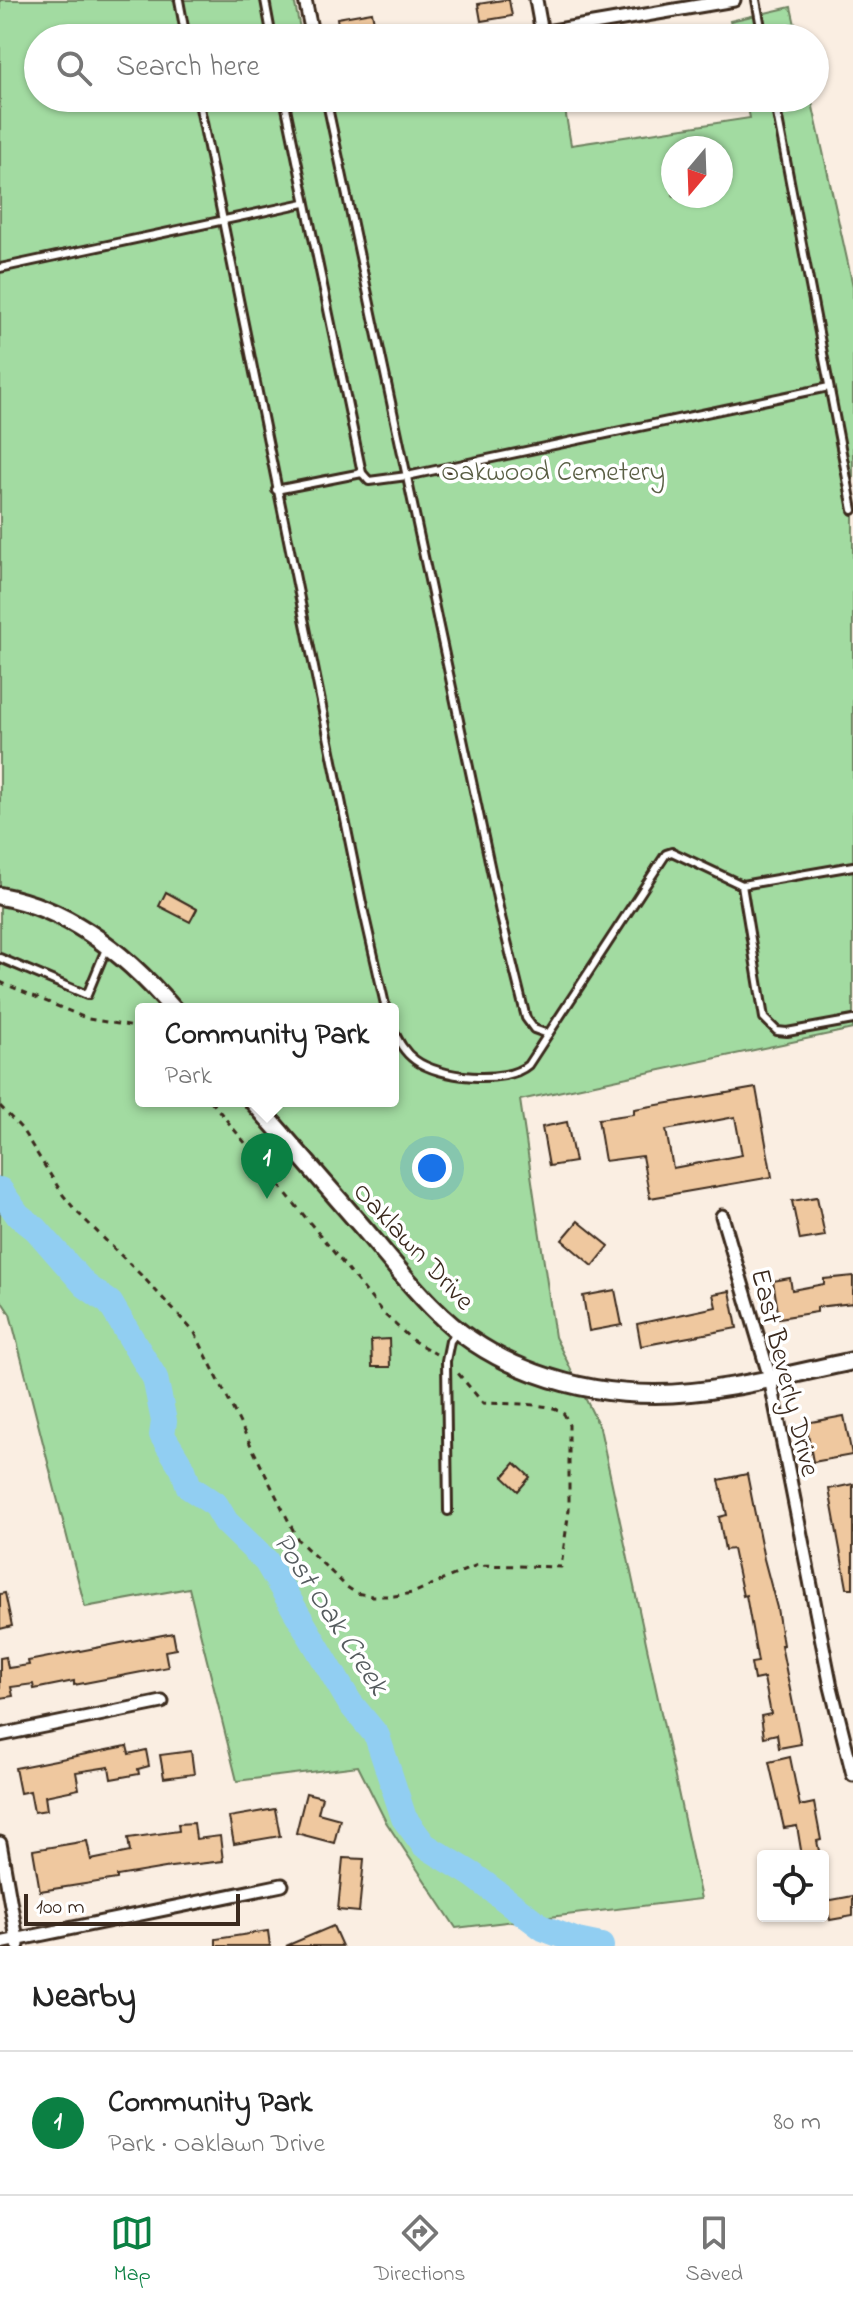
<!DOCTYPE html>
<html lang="en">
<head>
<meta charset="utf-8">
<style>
	body { margin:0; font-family:"Indie Flower",sans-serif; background:#f6f6f6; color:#222 }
	.controls { position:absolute; right:24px; bottom:24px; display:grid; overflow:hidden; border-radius:8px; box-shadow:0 2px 6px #0004 }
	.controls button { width:72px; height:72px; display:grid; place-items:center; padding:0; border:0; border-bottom:2px solid #e0e0e0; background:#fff; color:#222; font:40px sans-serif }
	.compass { position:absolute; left:661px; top:136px; width:72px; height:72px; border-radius:50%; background:#fff; box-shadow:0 2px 6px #0004; rotate:199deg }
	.scale { position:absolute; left:24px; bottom:20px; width:216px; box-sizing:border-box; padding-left:8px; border:4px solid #3b2a1e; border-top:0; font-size:22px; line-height:28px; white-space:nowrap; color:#3b2a1e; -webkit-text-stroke:6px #fff; paint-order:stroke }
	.you { position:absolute; left:432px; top:1168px; width:28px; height:28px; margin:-20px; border:6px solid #fff; border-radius:50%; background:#1a73e8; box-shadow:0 0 0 12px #1a73e833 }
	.badge { display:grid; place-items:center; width:52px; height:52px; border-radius:50%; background:#0b8043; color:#fff; font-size:26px; font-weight:700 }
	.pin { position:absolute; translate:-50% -66px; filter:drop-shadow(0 2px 4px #0008) }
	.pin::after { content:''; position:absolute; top:42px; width:28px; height:24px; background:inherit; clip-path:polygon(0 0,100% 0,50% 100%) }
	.popup { position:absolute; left:135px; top:1003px; width:264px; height:104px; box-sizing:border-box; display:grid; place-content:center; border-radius:8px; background:#fff; filter:drop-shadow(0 2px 6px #0005); font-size:26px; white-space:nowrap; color:#767676 }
	.popup b { font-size:30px; color:#222 }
	.popup::after { content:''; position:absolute; left:50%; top:100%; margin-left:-16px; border:16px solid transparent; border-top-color:#fff }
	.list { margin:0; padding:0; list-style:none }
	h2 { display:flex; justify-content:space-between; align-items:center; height:104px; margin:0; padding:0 32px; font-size:34px }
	h2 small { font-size:26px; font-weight:400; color:#767676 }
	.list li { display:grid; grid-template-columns:52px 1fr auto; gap:24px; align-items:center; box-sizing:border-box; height:144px; padding:0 32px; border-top:2px solid #e0e0e0 }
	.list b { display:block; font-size:30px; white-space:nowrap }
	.list p { margin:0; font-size:26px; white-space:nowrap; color:#767676 }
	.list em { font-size:26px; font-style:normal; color:#767676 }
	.icon { flex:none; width:44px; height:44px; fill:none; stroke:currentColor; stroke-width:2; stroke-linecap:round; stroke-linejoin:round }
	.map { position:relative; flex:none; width:853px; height:1946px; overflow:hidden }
	.search { position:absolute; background:#fff; box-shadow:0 2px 6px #0004; left:24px; right:24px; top:24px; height:88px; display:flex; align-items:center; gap:20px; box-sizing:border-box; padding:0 28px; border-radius:44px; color:#767676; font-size:30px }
	.sheet { height:248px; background:#fff }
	nav { display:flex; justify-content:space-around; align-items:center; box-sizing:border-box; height:112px; border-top:2px solid #e0e0e0; background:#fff; font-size:22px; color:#767676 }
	nav a { display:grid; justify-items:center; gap:4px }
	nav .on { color:#0b8043 }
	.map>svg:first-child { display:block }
	.green { fill:#a2dba1; stroke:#6e8260; stroke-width:2; fill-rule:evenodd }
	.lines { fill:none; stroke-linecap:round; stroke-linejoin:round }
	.river { stroke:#91cef2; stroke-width:26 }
	.building { fill:#efc89f; stroke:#3b2a1e; stroke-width:2; fill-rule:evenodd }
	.lane-casing { stroke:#3b2a1e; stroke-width:12 }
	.street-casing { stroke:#3b2a1e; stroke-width:17 }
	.secondary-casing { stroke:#3b2a1e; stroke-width:22 }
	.path { stroke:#3b2a1e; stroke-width:3; stroke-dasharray:6 6; stroke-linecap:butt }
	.lane { stroke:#fff; stroke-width:6 }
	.street { stroke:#fff; stroke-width:11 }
	.secondary { stroke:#fff; stroke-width:16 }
	.labels { text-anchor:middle; stroke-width:7; stroke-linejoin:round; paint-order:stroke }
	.park-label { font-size:28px; fill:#5a5f45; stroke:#fff }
	.street-label { font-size:28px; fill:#3b2a1e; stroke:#fff }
	.water-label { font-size:30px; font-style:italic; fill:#555b5e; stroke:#fff }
</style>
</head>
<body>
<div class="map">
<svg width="853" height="1946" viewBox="0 0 853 1946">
	<rect width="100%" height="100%" fill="#faeee2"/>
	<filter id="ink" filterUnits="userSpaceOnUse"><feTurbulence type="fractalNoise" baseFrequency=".0125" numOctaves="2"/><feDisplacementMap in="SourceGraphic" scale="16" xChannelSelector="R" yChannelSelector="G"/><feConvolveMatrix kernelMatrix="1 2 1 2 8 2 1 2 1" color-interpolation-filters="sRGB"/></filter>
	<g filter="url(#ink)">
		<g class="green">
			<path d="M0 0H294L302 38H38V98H563L571 145 750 118 746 98H811L853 286V1029L520 1100 555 1337 600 1428 701 1899 456 1928 386 1822 358 1766 237 1781 189 1588 85 1607 10 1314 0 1299ZM673 148H721V196H673ZM141 1009H393V1101H141Z"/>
			<path d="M791 7 798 38H734L730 21Z"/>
		</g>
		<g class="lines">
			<path class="river" d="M0 1190 18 1215 36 1229 85 1285 110 1303 155 1378 164 1421 162 1435 183 1469 189 1487 216 1505 226 1522 266 1561 350 1703 377 1736 404 1818 424 1845 473 1875 543 1928 577 1941 601 1946"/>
		</g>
		<g class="building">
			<path d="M503 0H509L512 16 481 21 478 4Z"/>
			<path d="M372 12 377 38H340L337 18Z"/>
			<path d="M166 892 197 909 190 922 159 906Z"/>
			<path d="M756 1088 772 1177 650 1198 642 1156 605 1161 598 1119 634 1114V1109ZM735 1117 742 1155 673 1168 666 1130Z"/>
			<path d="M567 1122 575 1162 549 1166 542 1127Z"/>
			<path d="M817 1197 825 1236 800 1240 792 1201Z"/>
			<path d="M578 1221 609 1246 593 1266 562 1240Z"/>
			<path d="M853 1276V1303L817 1307V1312L779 1318 773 1281 790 1278 792 1290 824 1284V1279Z"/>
			<path d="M615 1290 622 1325 589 1331 583 1296Z"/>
			<path d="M730 1291 737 1328 641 1346 637 1324 716 1307 713 1294Z"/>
			<path d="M389 1339 390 1367H372L371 1340Z"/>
			<path d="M844 1416 852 1455 813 1462 806 1423Z"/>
			<path d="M515 1463 530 1477 518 1491 503 1477Z"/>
			<path d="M747 1474 764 1559 777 1608 783 1645H781L801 1744 779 1748 777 1734 764 1737 761 1716 771 1714 764 1678 754 1680 751 1663 758 1662 746 1595 743 1596 733 1549 725 1550 719 1517 727 1515 719 1480Z"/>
			<path d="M853 1484V1588H847L829 1489Z"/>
			<path d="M5 1593 12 1626 0 1629V1594Z"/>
			<path d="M173 1633 176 1649 165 1651 168 1667 74 1685V1681L34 1689 33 1684 11 1687 13 1696 0 1698V1658L6 1657 8 1668 29 1665 28 1661Z"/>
			<path d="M127 1746 129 1754 146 1750 149 1766 138 1769 139 1774 111 1779 109 1767 76 1772 79 1789 45 1796 47 1810 34 1812 30 1791 20 1793 15 1768Z"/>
			<path d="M191 1751 194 1774 164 1778 160 1755Z"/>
			<path d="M790 1757 800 1806 814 1803 821 1840 817 1841 820 1856H802L797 1826 784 1828 769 1762Z"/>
			<path d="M306 1793 322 1797 318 1813 340 1819 334 1843 296 1833Z"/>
			<path d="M275 1809 280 1836 234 1844 229 1817Z"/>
			<path d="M194 1823 196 1839 220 1836 223 1861 171 1867 117 1876V1879L40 1891 33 1850 87 1841 91 1860 130 1852 128 1838 179 1831 178 1824Z"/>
			<path d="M343 1858 364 1859 359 1912 338 1910Z"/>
			<path d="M853 1896V1916L830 1920 826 1901Z"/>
			<path d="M333 1926 342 1946H286Z"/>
			<path d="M268 1931 270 1946H216V1939Z"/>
		</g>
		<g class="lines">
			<defs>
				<g id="lane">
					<path d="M179 0 186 38"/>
					<path d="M265 0 272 38"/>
					<path d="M756 0 763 38"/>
					<path d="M198 98 363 908 386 1009"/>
					<path d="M284 98 362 473 369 481 407 476 829 387"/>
					<path d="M326 98 501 917 526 1018 534 1029 548 1034"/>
					<path d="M774 98 853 510"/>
					<path d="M0 268 304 203"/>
					<path d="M276 490 362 473"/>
					<path d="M742 885 853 866"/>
					<path d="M0 958 87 995 106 949"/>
					<path d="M393 1030C399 1042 404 1052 415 1060 439 1078 505 1085 528 1065L666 854 672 852 742 885 764 1018 777 1031 787 1032 853 1020"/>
					<path d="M448 1511 446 1361 450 1341 456 1333"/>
				</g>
				<g id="street">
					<path d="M305 0 313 38"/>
					<path d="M536 0 542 33"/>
					<path d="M511 38 734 0"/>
					<path d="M722 1216 770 1378 831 1687 853 1775"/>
					<path d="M0 1735 162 1702"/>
					<path d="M0 1843 18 1945"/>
					<path d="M0 1943 282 1885"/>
				</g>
				<g id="secondary">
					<path d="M0 896C70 909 128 956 173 1009"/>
					<path d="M253 1101C290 1144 328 1187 365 1230 387 1256 409 1284 433 1308 490 1367 575 1394 655 1394 719 1394 790 1374 853 1361"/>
				</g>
			</defs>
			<use href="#lane" class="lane-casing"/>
			<use href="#street" class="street-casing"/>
			<use href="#secondary" class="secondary-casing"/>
			<g class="path">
				<path d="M0 982 88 1019 141 1028"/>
				<path d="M211 1101 384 1314 412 1340 436 1354"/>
				<path d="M0 1106 21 1128 63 1195 77 1212 144 1278 195 1333 298 1540 347 1587 356 1593 372 1596H394L413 1593 477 1565 561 1567 569 1510V1425C567 1421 566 1416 563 1413 552 1402 500 1404 483 1403L457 1372"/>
			</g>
			<use href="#lane" class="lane"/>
			<use href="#street" class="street"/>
			<use href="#secondary" class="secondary"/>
		</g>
	</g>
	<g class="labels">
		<g class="park-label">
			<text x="553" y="480">Oakwood Cemetery</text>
		</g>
		<g class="street-label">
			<text transform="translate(415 1245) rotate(47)" y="10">Oaklawn Drive</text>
			<text transform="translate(787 1372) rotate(76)" y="10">East Beverly Drive</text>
		</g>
		<g class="water-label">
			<text transform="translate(332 1613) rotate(57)" y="10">Post Oak Creek</text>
		</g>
	</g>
</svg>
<div class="controls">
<button><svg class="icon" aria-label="locate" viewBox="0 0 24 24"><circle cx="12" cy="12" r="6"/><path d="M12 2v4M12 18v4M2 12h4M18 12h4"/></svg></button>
</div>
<svg class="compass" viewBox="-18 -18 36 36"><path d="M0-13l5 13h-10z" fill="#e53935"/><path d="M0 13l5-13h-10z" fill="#767676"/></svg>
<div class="scale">100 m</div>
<div class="you"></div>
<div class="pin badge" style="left:267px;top:1199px">1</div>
<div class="popup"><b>Community Park</b>Park</div>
<div class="search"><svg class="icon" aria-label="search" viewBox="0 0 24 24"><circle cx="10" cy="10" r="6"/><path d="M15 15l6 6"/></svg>Search here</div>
</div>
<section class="sheet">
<h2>Nearby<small></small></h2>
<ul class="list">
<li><span class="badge">1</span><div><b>Community Park</b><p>Park · Oaklawn Drive</p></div><em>80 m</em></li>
</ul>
</section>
<nav>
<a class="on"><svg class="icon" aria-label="map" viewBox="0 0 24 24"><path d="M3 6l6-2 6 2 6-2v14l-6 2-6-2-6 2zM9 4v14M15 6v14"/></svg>Map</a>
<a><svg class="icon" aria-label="directions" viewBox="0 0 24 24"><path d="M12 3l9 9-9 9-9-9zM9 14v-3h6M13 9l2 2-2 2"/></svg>Directions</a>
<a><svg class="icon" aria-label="saved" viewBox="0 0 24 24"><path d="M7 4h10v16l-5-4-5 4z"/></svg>Saved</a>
</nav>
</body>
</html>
